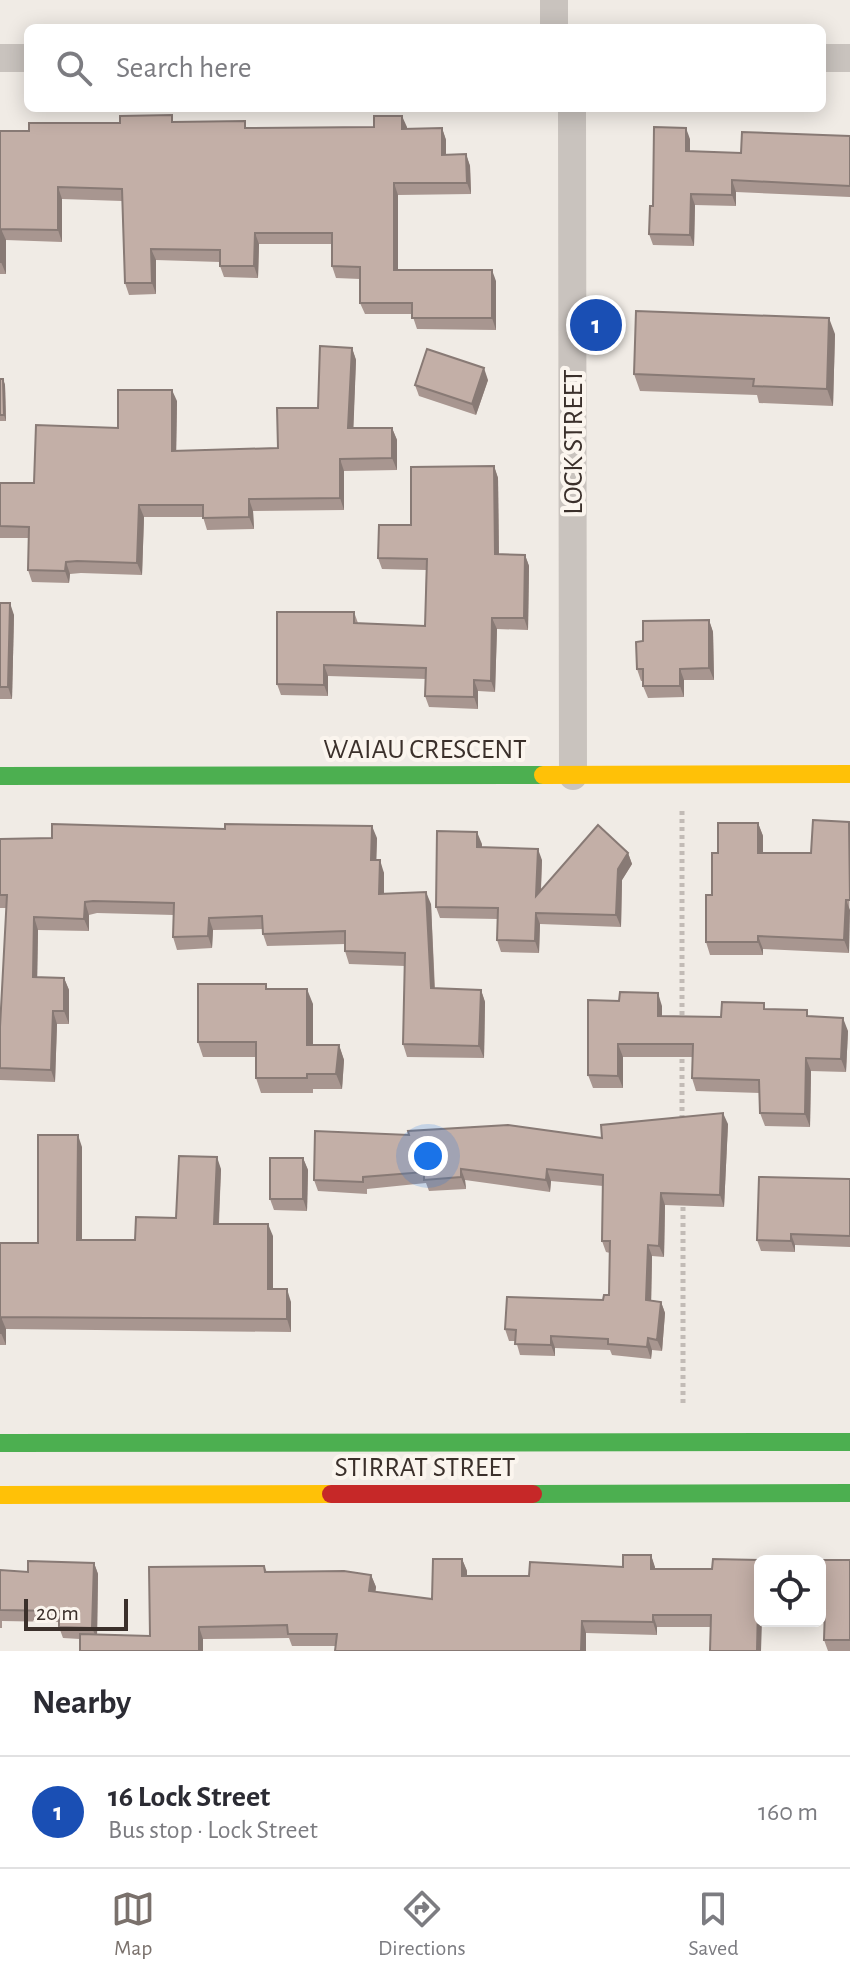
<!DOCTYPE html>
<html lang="en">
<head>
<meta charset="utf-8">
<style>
	body { margin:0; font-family:"Alegreya Sans",sans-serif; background:#f7f7f7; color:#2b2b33 }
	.controls { position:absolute; right:24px; bottom:24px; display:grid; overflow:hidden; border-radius:12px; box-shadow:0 4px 20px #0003 }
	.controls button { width:72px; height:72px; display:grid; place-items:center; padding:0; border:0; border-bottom:2px solid #e1e1e2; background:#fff; color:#2b2b33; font:40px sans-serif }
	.scale { position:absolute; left:24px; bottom:20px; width:104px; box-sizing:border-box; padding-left:8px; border:4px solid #3b302b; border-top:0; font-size:22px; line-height:28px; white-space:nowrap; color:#3b302b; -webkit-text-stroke:6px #fbf5ee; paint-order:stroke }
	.you { position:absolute; left:428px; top:1156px; width:28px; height:28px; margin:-20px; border:6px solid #fff; border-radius:50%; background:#1a73e8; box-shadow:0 0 0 12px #1a73e833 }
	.badge { display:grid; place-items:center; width:52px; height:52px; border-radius:50%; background:#7a716c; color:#fff; font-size:26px; font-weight:700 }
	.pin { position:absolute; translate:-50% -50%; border:4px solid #fff; box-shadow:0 2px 8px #0006 }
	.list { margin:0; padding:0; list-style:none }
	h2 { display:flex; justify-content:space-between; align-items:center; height:104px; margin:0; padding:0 32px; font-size:34px }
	h2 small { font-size:26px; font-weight:400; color:#7c7c81 }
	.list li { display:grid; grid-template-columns:52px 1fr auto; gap:24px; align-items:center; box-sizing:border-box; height:112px; padding:0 32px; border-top:2px solid #e1e1e2 }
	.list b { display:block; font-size:30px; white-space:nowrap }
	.list p { margin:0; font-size:26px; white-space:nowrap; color:#7c7c81 }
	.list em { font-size:26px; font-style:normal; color:#7c7c81 }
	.icon { flex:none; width:44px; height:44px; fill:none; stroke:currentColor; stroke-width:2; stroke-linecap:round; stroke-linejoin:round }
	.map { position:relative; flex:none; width:850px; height:1651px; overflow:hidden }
	.search { position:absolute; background:#fff; box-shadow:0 4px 20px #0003; left:24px; right:24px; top:24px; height:88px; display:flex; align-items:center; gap:20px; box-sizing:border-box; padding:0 28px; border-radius:12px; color:#7c7c81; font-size:30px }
	.sheet { height:216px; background:#fff }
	nav { display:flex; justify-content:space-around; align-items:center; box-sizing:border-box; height:112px; border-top:2px solid #e1e1e2; background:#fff; font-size:22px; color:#7c7c81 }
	nav a { display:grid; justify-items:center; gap:4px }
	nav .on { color:#7a716c }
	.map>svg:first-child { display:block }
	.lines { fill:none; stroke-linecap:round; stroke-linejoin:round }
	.path { stroke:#c2bbb6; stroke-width:5; stroke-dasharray:4 4; stroke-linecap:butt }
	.street { stroke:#c9c3be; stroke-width:28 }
	.fast { stroke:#4caf50; stroke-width:18 }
	.slow { stroke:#ffc107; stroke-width:18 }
	.jam { stroke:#c62828; stroke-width:18 }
	.wall { fill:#a89690 }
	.shaded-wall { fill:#887a75 }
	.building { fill:#c3afa7; stroke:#887a75; stroke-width:2 }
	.labels { text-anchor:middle; stroke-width:8; stroke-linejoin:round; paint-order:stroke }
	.street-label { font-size:28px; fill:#3b302b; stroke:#fbf5ee }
</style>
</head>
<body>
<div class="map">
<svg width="850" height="1651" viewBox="0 0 850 1651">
	<rect width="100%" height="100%" fill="#f0ebe5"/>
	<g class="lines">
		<g class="path">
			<path d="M682 811V1021"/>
			<path d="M682 1051V1121"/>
			<path d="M683 1199V1405"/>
		</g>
		<g class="street">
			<path d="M554 0V28"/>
			<path d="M0 58H28"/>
			<path d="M822 58H850"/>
			<path d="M572 108 573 776"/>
		</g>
		<g class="fast">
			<path d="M0 776 543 775"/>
			<path d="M0 1443 850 1442"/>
			<path d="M533 1494 850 1493"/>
		</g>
		<g class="slow">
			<path d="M543 775 850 774"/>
			<path d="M0 1495 331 1494"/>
		</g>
		<path class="jam" d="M331 1494H533"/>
	</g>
	<g class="wall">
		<path d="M175 122 247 128 407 127V129L442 128 446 140V155L466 154 470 166 471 194 398 195V270L496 281V330L417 329 412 314H365L360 303V279L336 278 332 266V244H259L258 278 224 277 220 266V262L156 260V294L129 295 125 283 122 201 62 199V242L6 240V274H0V131H29Z"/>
		<path d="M850 136V197L736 192V206L695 205 694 246 653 245 649 234 653 206 690 139V152L741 153Z"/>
		<path d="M835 334 833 406 759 403 757 395 640 391 634 374Z"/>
		<path d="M352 348 356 360 353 428H392L397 440V470L344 471V510L253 511 254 529 207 530 203 517H144L142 575 81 573 70 574 69 583 32 582 28 570 29 538H0V483H34L118 428 177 401 176 451 278 448 318 408Z"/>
		<path d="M0 379H3L5 385 6 421H0Z"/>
		<path d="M488 380 476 415 419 396 415 385Z"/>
		<path d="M494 466 498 478 499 554 525 555 529 566 528 630 497 629 495 692 478 691V709L429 707 425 696 426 679 328 676V696L281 695 277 684 354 612 358 623 425 626 426 570 382 569 378 558 411 525Z"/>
		<path d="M0 603 14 615 12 699H0Z"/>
		<path d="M709 620 713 632 714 680H684V697L648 698 643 686V681H641L637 669 643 641Z"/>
		<path d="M758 823 763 836V853H811L850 824 849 953 763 949V955H710L706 942 718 853Z"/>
		<path d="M377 838 376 860 384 873V894L431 904 435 989 481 990 485 1002 484 1058 407 1057 403 1044 405 966 349 964 345 951V944L267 946 263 934V929L213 930 212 948 177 950 173 937 174 915 97 913 89 915V931L38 930 37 977 64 978 69 990V1024H57L55 1082 0 1080V1027L6 908H0V839Z"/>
		<path d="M482 844V847L542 860 541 891 628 853 632 864 622 880 621 927 540 924 539 953 501 952 497 940 498 919 440 918 436 907Z"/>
		<path d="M266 984 267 989 313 1004V1045H339L344 1060 342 1089H313V1093H261L256 1078V1057H203L198 1042Z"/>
		<path d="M588 1000 662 1006V1016L721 1017 766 1009 810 1016 848 1031 846 1072 811 1071 810 1127 765 1126 760 1113V1093L696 1091 692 1078V1057H623V1088H593L588 1075Z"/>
		<path d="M728 1124 724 1207 665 1205 664 1257 652 1256 651 1300 661 1302 665 1313 662 1351 652 1350 651 1359 612 1355 610 1350 555 1348V1356L520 1355 516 1341H509L505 1329 603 1300 609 1295 610 1253 606 1252 602 1241 603 1186 551 1181 550 1192 465 1180 466 1189 429 1191 426 1183 367 1189V1194L318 1191 314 1180 409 1135 602 1138Z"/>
		<path d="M82 1147V1240H135L176 1218 221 1169 219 1224 273 1236V1289L291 1302V1332L6 1329V1345H0V1243H38Z"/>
		<path d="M303 1158 308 1170 307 1211 274 1210 270 1199Z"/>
		<path d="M850 1179V1247L795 1245V1252L761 1251 757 1240Z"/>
		<path d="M651 1555 655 1569H712L759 1560 760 1621 711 1627H657V1635L586 1633V1651H335V1646H292L289 1638 203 1639V1651H80V1639L63 1638 59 1627V1622L2 1621V1628H0V1570L28 1572 94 1563 98 1574 97 1635 150 1636 264 1566 267 1572 371 1575 376 1587 375 1592 432 1599 462 1559 467 1571V1576H529L623 1567Z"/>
		<path d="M850 1560V1651H828L824 1640 825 1623H814V1621H820V1561Z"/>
	</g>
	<g class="shaded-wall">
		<path d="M402 116 407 127V141L402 129Z"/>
		<path d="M442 128 446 140V167L442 155Z"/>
		<path d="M686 128 690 139V162L686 151Z"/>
		<path d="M466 154 470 166 471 194 467 183Z"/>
		<path d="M732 180 736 192V206L732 195Z"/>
		<path d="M394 183 398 195V281L394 270Z"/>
		<path d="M58 187 62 199V242L58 230Z"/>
		<path d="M691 194 695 205 694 246 690 235Z"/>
		<path d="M1 229 6 240V274L1 262Z"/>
		<path d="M255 233 259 244 258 278 254 266Z"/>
		<path d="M151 249 156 260V294L152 283Z"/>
		<path d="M492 270 496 281V330L492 318Z"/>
		<path d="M829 318 835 334 833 406 827 389Z"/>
		<path d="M352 348 356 360 353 440 348 428Z"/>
		<path d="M484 368 488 380 476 415 472 404Z"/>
		<path d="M3 379 5 385 6 421 4 415Z"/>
		<path d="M172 390 177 401 176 463 172 451Z"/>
		<path d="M392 428 397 440V470L392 458Z"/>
		<path d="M340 459 344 471V510L340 498Z"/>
		<path d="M494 466 498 478 499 565 495 554Z"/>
		<path d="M249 499 253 511 254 529 249 517Z"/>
		<path d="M139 505 144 517 142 575 137 563Z"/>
		<path d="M525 555 529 566 528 630 524 618Z"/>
		<path d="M66 562 70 574 69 583 65 571Z"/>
		<path d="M10 603 14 615 12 699 8 687Z"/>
		<path d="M492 618 497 629 495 692 491 681Z"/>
		<path d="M709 620 713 632 714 680 709 668Z"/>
		<path d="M324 665 328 676V696L324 685Z"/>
		<path d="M680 669 684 680V697L680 686Z"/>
		<path d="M474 680 478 691V709L474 697Z"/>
		<path d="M758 823 763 836V866L758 853Z"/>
		<path d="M372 826 377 838 376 872 371 860Z"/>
		<path d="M477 832 482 844 481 859 477 847Z"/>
		<path d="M538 849 542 860 540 908 536 896Z"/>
		<path d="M628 853 632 864 622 880 621 927 616 915 618 869Z"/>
		<path d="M380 860 384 873V907L379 894Z"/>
		<path d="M426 892 431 904 435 1001 431 988Z"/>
		<path d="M846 900 850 910 849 953 844 940Z"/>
		<path d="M85 902 89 915V931L84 919Z"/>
		<path d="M536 913 540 924 539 953 535 941Z"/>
		<path d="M34 917 38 930 37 990 33 977Z"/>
		<path d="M209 918 213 930 212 948 208 936Z"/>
		<path d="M758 936 763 949V955L758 942Z"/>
		<path d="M64 978 69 990V1024L64 1011Z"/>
		<path d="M307 989 313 1004V1060L307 1045Z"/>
		<path d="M481 990 485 1002 484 1058 479 1046Z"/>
		<path d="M658 993 662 1006V1028L658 1016Z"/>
		<path d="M53 1011 57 1024 55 1082 51 1070Z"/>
		<path d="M843 1018 848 1031 846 1072 841 1059Z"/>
		<path d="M618 1044 623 1057V1088L618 1076Z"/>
		<path d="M339 1045 344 1060 342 1089 336 1074Z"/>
		<path d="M806 1058 811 1071 810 1127 805 1114Z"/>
		<path d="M723 1113 728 1124 724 1207 720 1195Z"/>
		<path d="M78 1135 82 1147V1252L77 1240Z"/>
		<path d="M217 1157 221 1169 218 1236 214 1224Z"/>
		<path d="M303 1158 308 1170 307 1211 303 1199Z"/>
		<path d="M461 1169 465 1180 466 1189 461 1177Z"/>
		<path d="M547 1169 551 1181 550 1192 546 1180Z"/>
		<path d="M661 1193 665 1205 664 1257 659 1246Z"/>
		<path d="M268 1224 273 1236V1302L268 1289Z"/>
		<path d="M791 1234 795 1245V1252L791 1241Z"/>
		<path d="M648 1245 652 1256 651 1311 646 1300Z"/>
		<path d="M287 1289 291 1302V1332L287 1319Z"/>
		<path d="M661 1302 665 1313 662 1351 657 1340Z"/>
		<path d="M1 1317 6 1329V1345L1 1333Z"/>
		<path d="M551 1336 555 1348V1356L551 1345Z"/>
		<path d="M648 1338 652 1350 651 1359 647 1347Z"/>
		<path d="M651 1555 655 1567V1581L651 1569Z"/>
		<path d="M462 1559 467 1571V1588L462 1576Z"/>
		<path d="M759 1560 760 1621H762L761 1651H757Z"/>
		<path d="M94 1563 98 1574 97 1639 92 1628Z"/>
		<path d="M371 1575 376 1587 374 1603 369 1591Z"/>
		<path d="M653 1615 657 1627V1635L653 1622Z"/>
		<path d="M582 1621 586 1633V1651H581Z"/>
		<path d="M199 1627 203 1639V1651H199Z"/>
	</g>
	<g class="building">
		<path d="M172 115V122L245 121V128L374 127V116H402V129L442 128V155L466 154 467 183H394V270H492V318H412V303H360V267L332 266V233H255L254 266H220V250L151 249 152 283H125L122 189 58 187V230L1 229V262H0V131H29V123H120V116Z"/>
		<path d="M654 127 686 128V151L741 153 742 132 850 136V186L732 180V195L691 194 690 235 649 234 650 206H653Z"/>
		<path d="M636 311 829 318 827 389 753 386 754 379 634 374Z"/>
		<path d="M320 346 352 348 348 428H392V458L340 459V498L249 499V517L203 518V505H139L137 563 77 561 66 562 65 571 28 570 29 527 0 526V483H34L36 425 118 428V390H172V451L278 448 277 408H318Z"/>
		<path d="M427 349 484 368 472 404 415 385Z"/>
		<path d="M0 379H3L4 415H0Z"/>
		<path d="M494 466 495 554 525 555 524 618H492L491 681 474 680V697L425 696 426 668 324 665V685L277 684V612H354V623L425 626 427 559 378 558 379 525H411V467Z"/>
		<path d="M0 603H10L8 687H0Z"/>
		<path d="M709 620V668L680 669V686H643V669H637L636 642 643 641V621Z"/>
		<path d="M813 820 849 822 850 900H846L844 940 758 936V942H706V895H712V853H718V823H758V853H811Z"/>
		<path d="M52 824 225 829V824L372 826 371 860H380L379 894 426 892 431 988 481 990 479 1046 403 1044 405 953 345 951V931L263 934 262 916 209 918 208 936 173 937 174 903 93 901 85 902 84 919 34 917 33 977 64 978V1011H53L51 1070 0 1068V1027L7 895H0V839L52 838Z"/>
		<path d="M598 825 628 853 618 869 616 915 536 913 535 941 497 940 498 908 436 907 437 831 477 832V847L538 849 536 896Z"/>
		<path d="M198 984H266V989H307V1045H339L336 1074H307V1078H256V1042H198Z"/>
		<path d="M620 992 658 993V1016L721 1017 722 1002 764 1003V1009L807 1010V1016L843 1018 841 1059 806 1058 805 1114 760 1113 759 1080 692 1078 693 1044H618V1076L588 1075V1000L619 1001Z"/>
		<path d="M723 1113 720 1195 661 1193 659 1246 648 1245 646 1300 661 1302 657 1340 648 1338 647 1347 608 1344V1339L551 1336V1345L515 1344 516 1330 505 1329 507 1297 603 1300 604 1295H609L610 1241H602L603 1175 547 1169 546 1180 461 1169V1177L424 1180V1172L363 1177V1182L314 1180 315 1131 409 1135 408 1131 508 1125 602 1138 601 1125Z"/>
		<path d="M38 1135H78L77 1240H135L136 1217 176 1218 179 1156 217 1157 214 1224H268V1289H287V1319L1 1317V1333H0V1243H38Z"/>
		<rect x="270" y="1158" width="33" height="41"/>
		<path d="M759 1177 850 1179V1236L791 1234V1241L757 1240Z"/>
		<path d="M623 1555H651V1569H712L713 1559 759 1560 757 1651H710L711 1615H653V1622L582 1621 581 1651H335L337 1634H288L287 1625 199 1627V1651H80V1634L150 1636 149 1567 264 1566 265 1572 344 1571 371 1575 369 1591 432 1599 433 1559H462V1576H529L530 1562 623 1567Z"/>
		<path d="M810 1560H850V1640H824L825 1609H820V1561H810Z"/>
		<path d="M28 1561 94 1563 92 1628 59 1627V1611L0 1610V1570L28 1572Z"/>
	</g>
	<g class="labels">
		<g class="street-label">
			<text transform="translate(572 442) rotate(-90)" y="10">LOCK STREET</text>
			<text x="425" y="758">WAIAU CRESCENT</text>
			<text x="425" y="1476">STIRRAT STREET</text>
		</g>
	</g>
</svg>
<div class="controls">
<button><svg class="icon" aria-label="locate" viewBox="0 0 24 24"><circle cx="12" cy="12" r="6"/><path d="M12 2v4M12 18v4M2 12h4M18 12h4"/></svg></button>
</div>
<div class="scale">20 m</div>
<div class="you"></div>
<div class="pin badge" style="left:596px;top:325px;background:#1a4fb4">1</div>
<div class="search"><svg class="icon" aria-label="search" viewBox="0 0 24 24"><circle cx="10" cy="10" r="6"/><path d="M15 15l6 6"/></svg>Search here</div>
</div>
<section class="sheet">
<h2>Nearby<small></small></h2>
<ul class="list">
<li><span class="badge" style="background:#1a4fb4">1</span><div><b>16 Lock Street</b><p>Bus stop · Lock Street</p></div><em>160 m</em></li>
</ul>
</section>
<nav>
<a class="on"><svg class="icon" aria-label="map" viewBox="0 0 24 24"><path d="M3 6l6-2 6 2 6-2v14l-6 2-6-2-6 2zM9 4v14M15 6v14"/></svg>Map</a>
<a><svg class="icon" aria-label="directions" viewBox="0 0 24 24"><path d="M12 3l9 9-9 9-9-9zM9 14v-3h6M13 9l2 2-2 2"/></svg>Directions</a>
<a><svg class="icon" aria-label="saved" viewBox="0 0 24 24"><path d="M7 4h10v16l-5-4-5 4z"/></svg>Saved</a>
</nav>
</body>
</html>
